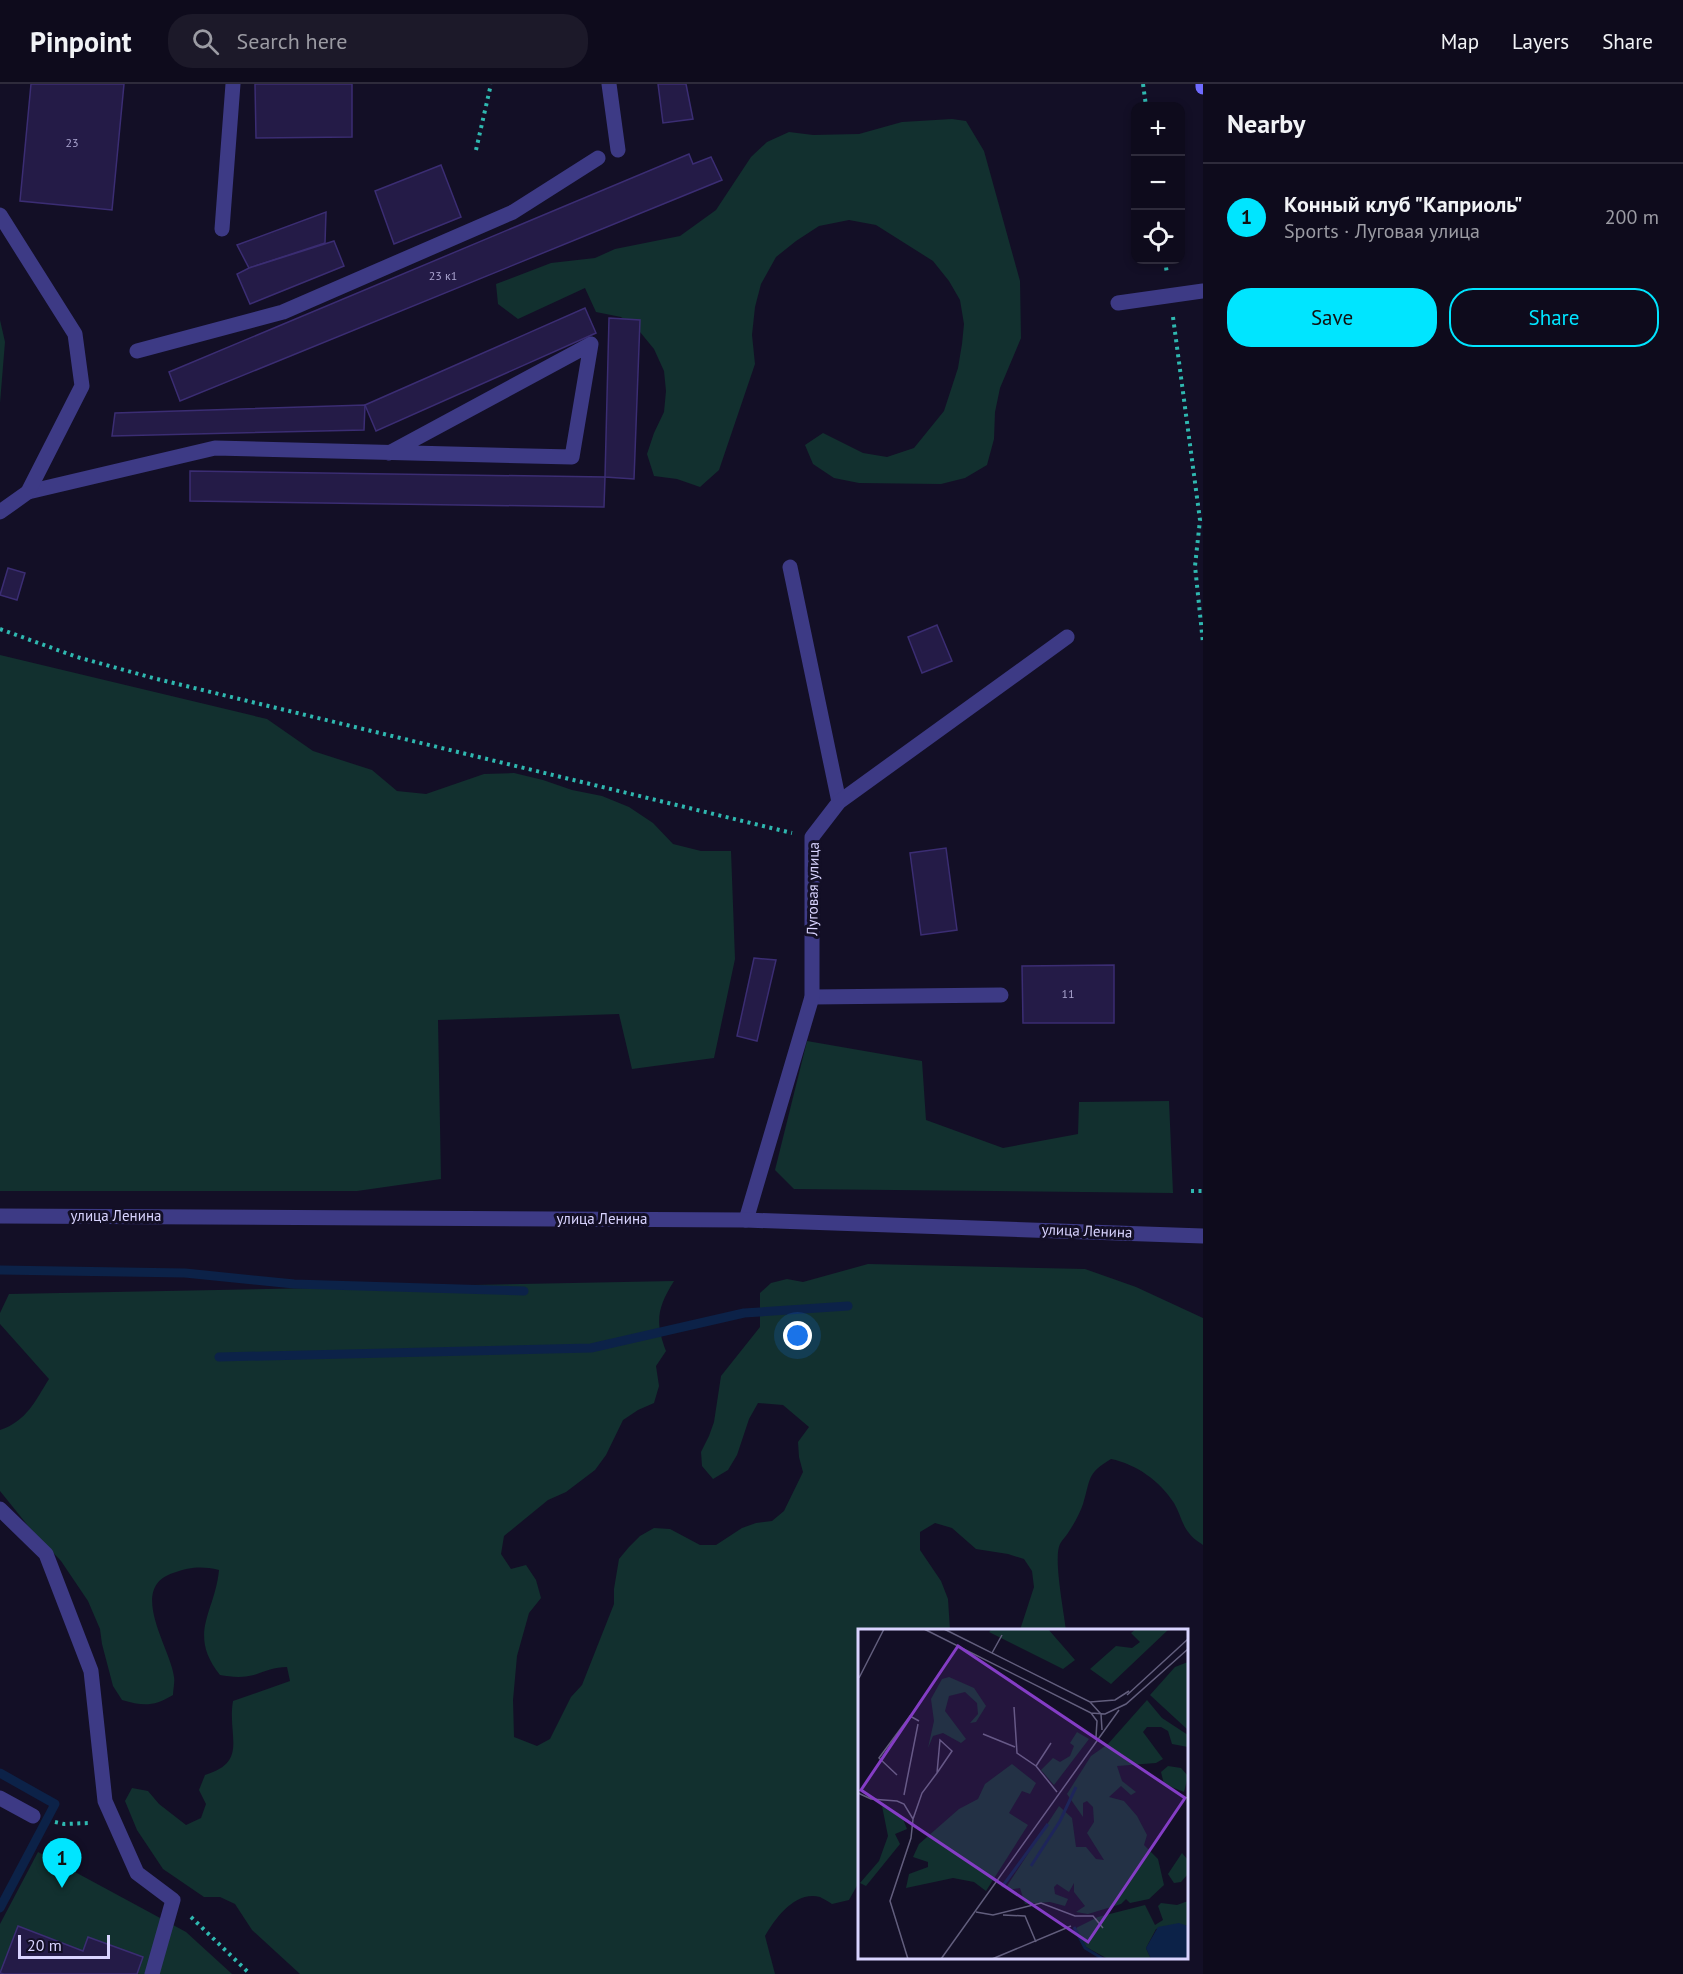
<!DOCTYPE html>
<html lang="en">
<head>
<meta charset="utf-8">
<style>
	body { margin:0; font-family:"PT Sans",sans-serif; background:#1c1929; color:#f1f3f6 }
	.controls { position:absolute; right:18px; top:18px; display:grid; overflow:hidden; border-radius:12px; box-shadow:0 3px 9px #0003 }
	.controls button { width:54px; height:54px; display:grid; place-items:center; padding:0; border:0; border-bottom:2px solid #2e2b3b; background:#0e0b1c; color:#f1f3f6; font:30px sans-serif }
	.scale { position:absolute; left:18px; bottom:15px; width:92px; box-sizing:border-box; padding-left:6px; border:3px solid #d9d4ff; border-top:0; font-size:16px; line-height:21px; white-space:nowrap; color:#d9d4ff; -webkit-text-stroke:4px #130f26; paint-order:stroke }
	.you { position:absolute; left:798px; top:1252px; width:21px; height:21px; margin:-15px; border:4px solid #fff; border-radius:50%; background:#1a73e8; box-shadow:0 0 0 9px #1a73e833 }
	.badge { display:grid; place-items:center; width:39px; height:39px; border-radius:50%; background:#00e5ff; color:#111; font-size:20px; font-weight:700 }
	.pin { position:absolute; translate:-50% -50px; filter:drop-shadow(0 2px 3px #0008) }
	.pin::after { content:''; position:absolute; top:32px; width:21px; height:18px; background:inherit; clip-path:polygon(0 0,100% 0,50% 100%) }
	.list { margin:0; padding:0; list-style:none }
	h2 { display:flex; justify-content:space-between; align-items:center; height:78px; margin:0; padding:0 24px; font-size:26px }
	h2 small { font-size:20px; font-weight:400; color:#9b9ba3 }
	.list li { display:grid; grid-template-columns:39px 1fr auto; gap:18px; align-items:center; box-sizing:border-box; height:108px; padding:0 24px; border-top:2px solid #2e2b3b }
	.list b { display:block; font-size:22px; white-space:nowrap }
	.list p { margin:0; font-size:20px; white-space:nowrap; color:#9b9ba3 }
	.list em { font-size:20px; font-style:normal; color:#9b9ba3 }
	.actions { display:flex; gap:12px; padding:18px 24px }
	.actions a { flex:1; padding:14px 0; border:2px solid #00e5ff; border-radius:24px; text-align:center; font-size:21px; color:#00e5ff }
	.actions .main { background:#00e5ff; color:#111 }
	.icon { flex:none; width:33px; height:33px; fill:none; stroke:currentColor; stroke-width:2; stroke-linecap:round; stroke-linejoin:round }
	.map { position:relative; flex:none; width:1203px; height:1890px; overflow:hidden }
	header { display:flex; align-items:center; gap:36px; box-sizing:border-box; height:84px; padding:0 30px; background:#0e0b1c; border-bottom:2px solid #2e2b3b }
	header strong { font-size:28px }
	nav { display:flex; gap:33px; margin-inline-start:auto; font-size:21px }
	.search { width:420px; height:54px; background:#1c1929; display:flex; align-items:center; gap:15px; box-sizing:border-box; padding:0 21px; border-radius:24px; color:#9b9ba3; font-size:22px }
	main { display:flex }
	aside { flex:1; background:#0e0b1c }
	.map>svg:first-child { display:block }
	.green { fill:#12302f }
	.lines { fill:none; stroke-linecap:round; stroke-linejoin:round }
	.stream { stroke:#0c2248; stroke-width:9 }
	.building { fill:#241b47; stroke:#3b2d73; stroke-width:1.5 }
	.path { stroke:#2fb8b0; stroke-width:4; stroke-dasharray:3 4.5; stroke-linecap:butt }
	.service { stroke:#3d3a85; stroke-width:15 }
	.minor { stroke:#3d3a85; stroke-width:15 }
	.tertiary { stroke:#3d3a85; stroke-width:15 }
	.secondary { stroke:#6f6bff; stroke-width:15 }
	.labels { text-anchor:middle; stroke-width:6; stroke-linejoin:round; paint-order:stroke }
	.number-label { font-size:12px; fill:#aca6d1 }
	.street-label { font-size:15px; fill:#d9d4ff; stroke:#130f26 }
	.inset-river { fill:none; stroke:#0c2248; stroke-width:3 }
	.inset-road { fill:none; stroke:#625e7d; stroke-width:1.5 }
	.view { fill:#843dc5; fill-opacity:0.15; stroke:#843dc5; stroke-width:3 }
	.inset-edge { fill:none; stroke:#d9d4ff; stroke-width:3 }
</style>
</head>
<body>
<header>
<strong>Pinpoint</strong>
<div class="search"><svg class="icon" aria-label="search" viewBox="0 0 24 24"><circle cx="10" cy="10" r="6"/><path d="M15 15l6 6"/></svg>Search here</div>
<nav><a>Map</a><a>Layers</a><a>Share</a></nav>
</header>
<main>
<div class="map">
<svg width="1203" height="1890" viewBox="0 0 1203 1890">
	<rect width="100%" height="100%" fill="#130f26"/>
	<g class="green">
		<path d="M952 35 966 37 984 67 1020 197 1021 254 1000 304 995 328 994 355 987 381 965 394 941 400 859 399 834 394 813 380 805 361 823 349 863 369 887 373 914 364 944 327 958 284 962 260 964 240 960 216 949 197 933 177 876 141 849 136 819 142 796 157 776 173 761 200 755 223 752 251 755 280 719 386 700 403 677 395 654 392 647 370 654 349 664 328 666 307 664 287 654 265 640 248 621 233 596 228 585 204 518 235 498 220 496 200 551 179 595 174 615 165 680 152 716 126 751 73 767 58 789 48 813 51 859 50 902 38Z"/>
		<path d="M0 236 5 258 0 319Z"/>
		<path d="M0 571 267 635 313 667 372 686 397 707 426 710 484 690 514 689 543 696 572 706 602 712 629 723 653 739 673 760 701 767H731L735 875 714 974 632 985 619 930 438 936 441 1095 357 1107H0Z"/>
		<path d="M807 957 922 977 926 1036 1003 1064 1078 1050 1079 1018 1169 1017 1173 1109 794 1105 775 1086Z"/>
		<path d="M868 1180 1085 1185 1136 1203 1203 1234V1461C1199 1458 1192 1454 1189 1449 1182 1441 1180 1429 1174 1419 1160 1397 1136 1380 1111 1375 1086 1390 1091 1395 1083 1420 1080 1429 1074 1440 1068 1449 1066 1452 1062 1456 1060 1460 1053 1473 1064 1528 1066 1546H1020L1034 1503 1032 1487 1024 1475 1008 1470 976 1465 952 1444 935 1439 920 1448V1466L941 1497 948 1515 950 1546H860L859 1798 849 1816 832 1820C829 1818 824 1815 820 1813 796 1806 775 1834 765 1852L775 1890H300L252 1846 235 1820 220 1813H204L163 1785 137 1746 125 1717 132 1704 148 1707 159 1720 186 1741 201 1734 206 1720 199 1706 205 1691C249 1678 227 1652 233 1617L290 1597 287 1583C274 1583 266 1587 254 1591 242 1594 231 1593 220 1591 187 1549 215 1529 219 1486 201 1482 191 1483 173 1489 127 1504 171 1565 174 1593 175 1598 173 1606 173 1611 153 1623 143 1622 122 1616L113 1602 102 1560 100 1545 88 1517 61 1477 29 1443 0 1407V1346C27 1337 35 1317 49 1295L0 1240V1229L9 1210 674 1197C657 1224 655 1238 666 1267L656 1282 659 1302 654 1319 638 1326 623 1336 606 1371 595 1386 566 1408 548 1416 504 1452 501 1470 511 1485 526 1481 536 1496 541 1514 529 1529 517 1572 513 1616 514 1653 537 1662 550 1655 571 1613 582 1601 614 1520V1505L619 1475 629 1463 640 1452 654 1444 670 1445 700 1461H716L742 1444 756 1439 772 1437 784 1427 803 1388 799 1373 798 1358 809 1343 783 1321 758 1319 749 1335 737 1371 728 1386 713 1395 702 1382 701 1368 709 1352 714 1338 721 1292 760 1243V1209L771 1199 787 1195 803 1198Z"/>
		<path d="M38 1768 186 1848 232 1890H0V1840Z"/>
	</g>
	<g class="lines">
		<g class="stream">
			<path d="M0 1186 185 1189 294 1200 524 1207"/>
			<path d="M219 1273 591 1264 744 1229 848 1222"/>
			<path d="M0 1689 55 1720 0 1824"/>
		</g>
	</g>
	<g class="building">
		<path d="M31 0H124L112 126 20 117Z"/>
		<path d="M255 0H352V53L256 54Z"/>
		<path d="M658 0H686L693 35 663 39Z"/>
		<path d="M689 70 693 80 711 73 722 96 180 317 169 288Z"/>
		<path d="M441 81 461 133 394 160 375 107Z"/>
		<path d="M326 128 325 159 249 184 237 161Z"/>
		<path d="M334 157 344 182 250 220 237 190 249 184Z"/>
		<path d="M585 224 596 249 376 347 365 321Z"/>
		<path d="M609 234 640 236 634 395 605 393Z"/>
		<path d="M365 321 364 346 112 352 115 329Z"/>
		<path d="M190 387 605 393 604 423 190 417Z"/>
		<path d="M8 484 25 489 17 516 0 511Z"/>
		<path d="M937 541 952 577 922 589 908 553Z"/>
		<path d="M946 764 957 846 921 851 910 769Z"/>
		<path d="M754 874 776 876 757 957 737 952Z"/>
		<path d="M1114 881V939H1023L1022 882Z"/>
		<path d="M18 1842 83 1867 88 1853 143 1873 137 1890H4L0 1889Z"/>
	</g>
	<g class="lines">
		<g class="path">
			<path d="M1143 0 1146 22"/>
			<path d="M476 66 491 0"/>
			<path d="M1165 176 1167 190"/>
			<path d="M1173 233 1200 436 1195 482 1203 559"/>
			<path d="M0 545 77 573 153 594 792 749"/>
			<path d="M1191 1107H1203"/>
			<path d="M55 1738 64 1740 89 1739"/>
			<path d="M191 1833 250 1890"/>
		</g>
		<g class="service">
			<path d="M609 0 618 66"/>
			<path d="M222 145 233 0"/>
			<path d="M1118 219 1203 207"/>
			<path d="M137 267 283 228 513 128 598 74"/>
			<path d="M28 408 215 364 572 373 591 260 389 369"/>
			<path d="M790 483 839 718"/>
			<path d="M812 913 1001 911"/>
			<path d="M0 1425 46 1470 91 1587 105 1717 137 1789 173 1816 152 1890"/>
		</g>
		<g class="minor">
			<path d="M0 131 75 250 82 302 28 408 0 428"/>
			<path d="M746 1136 812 913V753L839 718 1067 553"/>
			<path d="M0 1714 33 1732"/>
		</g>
		<path class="tertiary" d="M0 1132 746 1136 1203 1152"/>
		<path class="secondary" d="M1203 0V3"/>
	</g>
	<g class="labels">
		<g class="number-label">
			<text x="72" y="63">23</text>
			<text x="443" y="196">23 к1</text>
			<text x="1068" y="914">11</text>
		</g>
		<g class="street-label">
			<text transform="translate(813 805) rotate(-89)" y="5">Луговая улица</text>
			<text x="116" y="1137">улица Ленина</text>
			<text x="602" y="1140">улица Ленина</text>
			<text transform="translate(1087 1147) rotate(2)" y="5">улица Ленина</text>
		</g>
	</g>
	<g transform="translate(858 1545)">
		<rect width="330" height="330" fill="#130f26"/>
		<path d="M134 0H190L217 31 205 40 131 3ZM278 0H311L253 55 232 40 258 17 274 19 282 13 273 4ZM330 33V101L292 66 317 38ZM91 48 116 59 128 77 118 93 112 94 120 85 119 74 107 63 91 67 87 82 108 110 103 114 85 104 75 107 70 119 76 92 73 70 84 50ZM289 71 304 89 330 106V118L314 115 310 102 303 98H289L285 103 305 130 298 134 259 137 264 152 278 163 273 166 263 157 251 168 266 172 279 187 289 206 286 216 300 230 306 256 291 270 272 274 268 270 263 275 230 285 218 283 227 277 216 263V254L211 263 199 255 196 258 197 265 210 270 207 277 192 273 167 275 162 259 151 261 149 257 201 177 214 189 218 218H228L238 230 246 231 229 204 236 193 235 178 229 172 225 174V188L209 165 233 127 250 115ZM219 103 231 110 196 156 183 141 195 129 202 133 212 127 216 117 212 114ZM154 135 178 154 172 165 164 162 151 184 170 196 128 262 116 253 95 249 48 259 51 245 70 238V233L55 228 61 215 101 180 120 170 127 155ZM310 137 323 139 330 147 326 163 306 155 303 143ZM24 177 45 190 49 200 37 205 42 215 8 257 2 254 21 232 30 207ZM324 224 330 231V245L323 253 316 254 310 245ZM330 272V297L321 295 298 300 288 319 293 330H250L228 318 218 299 240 288 287 276 297 296 305 291 300 277 303 274 319 276Z" fill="#12302f"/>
		<path d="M321 294 330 297V330H293L288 319 300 298Z" fill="#0c2248"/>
		<path class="inset-river" d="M173 237 202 192 218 158M144 258 190 195M216 298 227 319 245 330"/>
		<path class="inset-road" d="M66 0 233 84 247 85 268 75 330 20M86 0 232 73 257 71 271 62M134 24 144 6M1 49 26 0M269 66 330 10M232 73 243 85 244 101M156 78 159 124 178 137 199 163M233 84 239 92 238 108M125 105 157 118M178 137 193 114M39 146 21 129 52 87 61 92M0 164 13 170 39 172 46 175 55 190 53 209 32 272 50 330M46 166 60 95M55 190 64 164 79 144 94 122 82 111 79 144M118 283 135 286 183 274 217 287H235L245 299M145 286 167 287 178 313M83 330 261 81M134 330 213 297"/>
		<path class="view" d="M100 17 327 169 230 313 3 161Z"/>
		<rect width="330" height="330" class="inset-edge"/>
	</g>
</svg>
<div class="controls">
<button>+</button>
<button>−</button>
<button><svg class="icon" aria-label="locate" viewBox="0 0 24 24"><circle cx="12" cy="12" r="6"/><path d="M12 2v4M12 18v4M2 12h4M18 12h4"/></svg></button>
</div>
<div class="scale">20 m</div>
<div class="you"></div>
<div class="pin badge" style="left:62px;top:1804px">1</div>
</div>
<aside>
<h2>Nearby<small></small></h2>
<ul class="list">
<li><span class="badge">1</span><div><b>Конный клуб &quot;Каприоль&quot;</b><p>Sports · Луговая улица</p></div><em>200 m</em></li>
</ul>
<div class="actions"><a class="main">Save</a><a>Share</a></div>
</aside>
</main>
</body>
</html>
